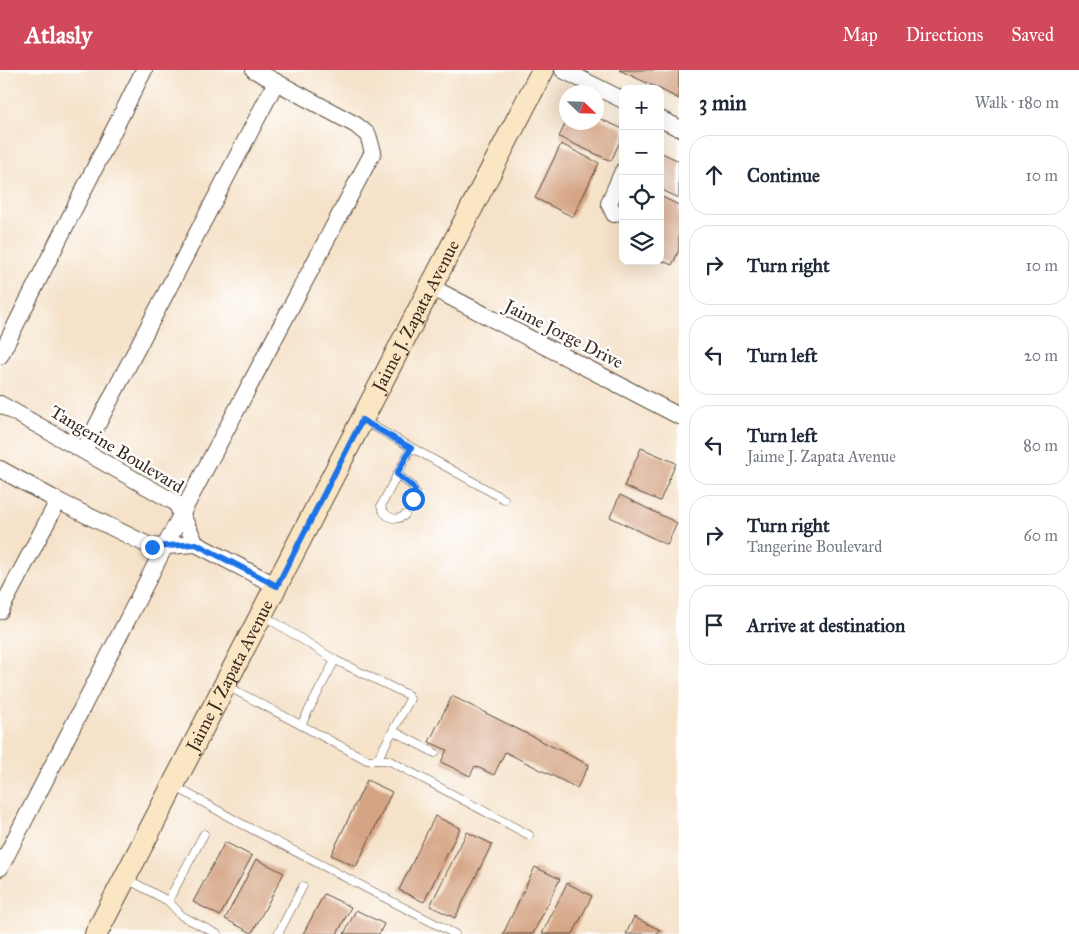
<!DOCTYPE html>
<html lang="en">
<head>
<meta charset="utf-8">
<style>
	body { margin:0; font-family:"IM FELL Great Primer",serif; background:#f6f6f7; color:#1f2937 }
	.controls { position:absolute; right:15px; top:15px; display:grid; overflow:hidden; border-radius:10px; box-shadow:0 5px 20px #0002 }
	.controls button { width:45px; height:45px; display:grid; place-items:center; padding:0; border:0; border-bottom:1px solid #e0e1e3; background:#fff; color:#1f2937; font:25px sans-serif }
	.compass { position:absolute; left:559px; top:15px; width:45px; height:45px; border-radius:50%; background:#fff; box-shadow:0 5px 20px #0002; rotate:113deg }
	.stop { position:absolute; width:15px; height:15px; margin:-11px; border:4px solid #1a73e8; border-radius:50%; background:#fff }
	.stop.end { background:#1a73e8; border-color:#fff; box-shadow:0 1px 5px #0008 }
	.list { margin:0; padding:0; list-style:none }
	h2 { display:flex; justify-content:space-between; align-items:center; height:65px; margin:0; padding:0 20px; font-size:21px }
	h2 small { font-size:16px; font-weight:400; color:#747a83 }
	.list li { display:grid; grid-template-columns:32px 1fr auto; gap:15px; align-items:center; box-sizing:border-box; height:80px; margin:0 10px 10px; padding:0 10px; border:1px solid #e0e1e3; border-radius:20px }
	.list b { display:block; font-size:19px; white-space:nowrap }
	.list p { margin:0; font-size:16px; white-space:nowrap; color:#747a83 }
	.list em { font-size:16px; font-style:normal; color:#747a83 }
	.icon { flex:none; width:28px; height:28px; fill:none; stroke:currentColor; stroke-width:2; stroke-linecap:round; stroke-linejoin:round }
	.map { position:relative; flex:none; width:679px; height:864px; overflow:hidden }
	header { display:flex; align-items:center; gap:30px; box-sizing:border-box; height:70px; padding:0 25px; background:#d1495b; color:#fff }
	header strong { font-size:24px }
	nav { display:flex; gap:28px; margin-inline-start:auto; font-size:18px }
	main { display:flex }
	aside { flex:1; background:#fff }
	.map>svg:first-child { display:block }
	.building { fill:#d5a484 }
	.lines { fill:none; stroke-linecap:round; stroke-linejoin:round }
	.lane-casing { stroke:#574638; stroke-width:9 }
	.street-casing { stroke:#574638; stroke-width:18 }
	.secondary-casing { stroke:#574638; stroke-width:24 }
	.lane { stroke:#fff; stroke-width:8 }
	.street { stroke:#fff; stroke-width:16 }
	.secondary { stroke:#fbe6c4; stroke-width:22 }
	.route { stroke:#1a73e8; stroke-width:6 }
	.labels { text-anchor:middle; stroke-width:5; stroke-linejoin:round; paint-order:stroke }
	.street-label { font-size:18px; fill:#3b2a1e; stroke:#fff }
</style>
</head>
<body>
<header>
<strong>Atlasly</strong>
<nav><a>Map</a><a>Directions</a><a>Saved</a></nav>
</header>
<main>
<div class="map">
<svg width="679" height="864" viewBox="0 0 679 864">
	<rect width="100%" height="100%" fill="#fff"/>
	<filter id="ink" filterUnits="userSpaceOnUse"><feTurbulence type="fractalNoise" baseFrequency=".02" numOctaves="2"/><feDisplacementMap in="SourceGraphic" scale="10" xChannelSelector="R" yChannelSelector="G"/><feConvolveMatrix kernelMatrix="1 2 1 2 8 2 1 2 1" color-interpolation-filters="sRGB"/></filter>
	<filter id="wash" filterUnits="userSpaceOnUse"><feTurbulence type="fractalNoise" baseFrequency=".0096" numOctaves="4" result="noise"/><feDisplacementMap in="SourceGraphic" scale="20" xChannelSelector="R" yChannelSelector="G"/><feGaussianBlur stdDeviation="1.12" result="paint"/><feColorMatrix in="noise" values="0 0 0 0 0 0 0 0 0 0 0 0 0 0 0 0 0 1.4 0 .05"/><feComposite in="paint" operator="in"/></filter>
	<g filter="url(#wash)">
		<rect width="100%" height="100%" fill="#f5e2c9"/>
		<g id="blocks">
			<g class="building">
				<path d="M619 0H679V29L660 19Z"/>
				<path d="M596 47 623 59V65L611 91 559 67 566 52H596Z"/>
				<path d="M561 74 599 93 573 147 535 128Z"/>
				<path d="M660 82 679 91V128L660 119Z"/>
				<path d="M660 126 679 135V180L672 195 660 190Z"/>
				<path d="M641 378 676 393 660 431 624 416Z"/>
				<path d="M620 425 677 453 667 475 610 447Z"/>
				<path d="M452 626 589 695 577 718 505 682 494 705 475 696 470 706 441 692 447 680 429 672Z"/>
				<path d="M367 710 392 722 356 797 331 785Z"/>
				<path d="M435 746 460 758 424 832 399 820Z"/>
				<path d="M467 762 492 774 455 848 430 836Z"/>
				<path d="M225 772 252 786 220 846 193 832Z"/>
				<path d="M256 789 284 803 252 863 225 849Z"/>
				<path d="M535 797 560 809 533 864H503Z"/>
				<path d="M567 813 592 826 573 864H542Z"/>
				<path d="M324 824 351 837 337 864H303Z"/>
				<path d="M356 840 384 854 379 864H344Z"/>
				<path d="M634 847 660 860 658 864H626Z"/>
			</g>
		</g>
	</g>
	<g filter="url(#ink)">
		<use href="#blocks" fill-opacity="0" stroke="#574638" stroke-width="1"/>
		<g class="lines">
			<defs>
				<g id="lane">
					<path d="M364 351 504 429"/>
					<path d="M397 404 412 416 415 421 413 429"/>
					<path d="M405 445C395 453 384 446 381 436L411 378"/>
					<path d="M263 545 335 590"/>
					<path d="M227 616 367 690H388L529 765"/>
					<path d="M301 655 335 590 408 625 410 629 377 690"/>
					<path d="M393 661 435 683"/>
					<path d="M176 717 242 754 455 864"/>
					<path d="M127 809 168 831 182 846 217 864"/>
					<path d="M168 831 204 764"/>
					<path d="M278 864 303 816"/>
				</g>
				<g id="street">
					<path d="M563 0 623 30"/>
					<path d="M660 49 679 58"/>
					<path d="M614 144 609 133 623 101"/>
					<path d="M431 217 679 346"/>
					<path d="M0 286 144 0"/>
					<path d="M0 334 176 433 196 474"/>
					<path d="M84 380 276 12"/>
					<path d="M0 399 58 431 152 477 196 474 277 516"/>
					<path d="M0 541 58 431"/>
					<path d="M0 798 182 443 373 82 368 65 356 55 254 0"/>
				</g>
				<g id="secondary">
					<path id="s1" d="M96 864 543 0"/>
				</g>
			</defs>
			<use href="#lane" class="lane-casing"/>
			<use href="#street" class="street-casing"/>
			<use href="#secondary" class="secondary-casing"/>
			<use href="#lane" class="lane"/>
			<use href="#street" class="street"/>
			<use href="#secondary" class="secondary"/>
		</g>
	</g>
	<g class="lines" filter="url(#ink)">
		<path class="route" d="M152 477 196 474 277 516 362 350 411 378 397 404 412 416 415 420 413 429"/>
	</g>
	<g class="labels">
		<g class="street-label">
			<text dy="6" stroke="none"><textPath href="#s1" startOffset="696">Jaime J. Zapata Avenue</textPath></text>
			<text transform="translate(564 264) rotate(27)" y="6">Jaime Jorge Drive</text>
			<text transform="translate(117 379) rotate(31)" y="6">Tangerine Boulevard</text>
			<text dy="6" stroke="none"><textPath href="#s1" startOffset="291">Jaime J. Zapata Avenue</textPath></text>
		</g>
	</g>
</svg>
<div class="controls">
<button>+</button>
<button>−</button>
<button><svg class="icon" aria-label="locate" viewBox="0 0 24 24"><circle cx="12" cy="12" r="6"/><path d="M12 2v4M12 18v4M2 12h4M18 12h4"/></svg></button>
<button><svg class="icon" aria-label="layers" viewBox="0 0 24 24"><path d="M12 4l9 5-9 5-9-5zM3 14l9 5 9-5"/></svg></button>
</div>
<svg class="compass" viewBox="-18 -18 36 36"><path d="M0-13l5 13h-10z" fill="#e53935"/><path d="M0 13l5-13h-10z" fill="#747a83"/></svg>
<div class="stop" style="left:413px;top:429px"></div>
<div class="stop end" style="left:152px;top:477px"></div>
</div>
<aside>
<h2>3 min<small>Walk · 180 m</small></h2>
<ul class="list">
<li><svg class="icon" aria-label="ahead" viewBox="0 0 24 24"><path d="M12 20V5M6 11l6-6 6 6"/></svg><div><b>Continue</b></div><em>10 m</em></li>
<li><svg class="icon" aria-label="right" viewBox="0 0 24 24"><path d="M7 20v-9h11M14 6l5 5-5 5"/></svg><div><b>Turn right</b></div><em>10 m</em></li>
<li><svg class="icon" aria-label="left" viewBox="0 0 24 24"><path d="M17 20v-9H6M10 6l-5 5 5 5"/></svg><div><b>Turn left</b></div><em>20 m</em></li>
<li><svg class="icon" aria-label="left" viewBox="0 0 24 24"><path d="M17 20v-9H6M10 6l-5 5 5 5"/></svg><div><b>Turn left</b><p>Jaime J. Zapata Avenue</p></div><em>80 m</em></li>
<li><svg class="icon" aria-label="right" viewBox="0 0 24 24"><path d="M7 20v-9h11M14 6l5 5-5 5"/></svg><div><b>Turn right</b><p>Tangerine Boulevard</p></div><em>60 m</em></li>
<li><svg class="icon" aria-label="arrive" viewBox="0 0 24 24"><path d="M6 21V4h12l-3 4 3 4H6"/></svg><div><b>Arrive at destination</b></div></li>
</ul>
</aside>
</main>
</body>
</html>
